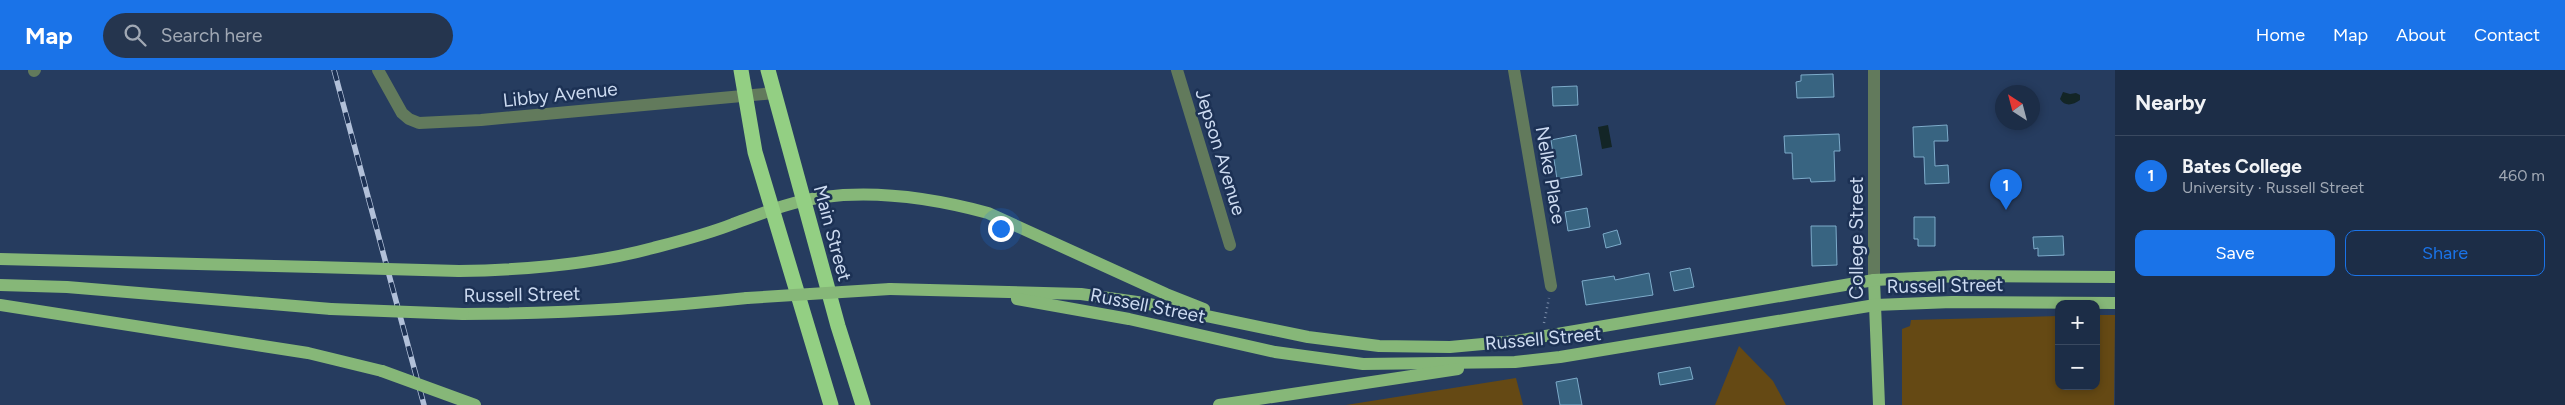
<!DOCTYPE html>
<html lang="en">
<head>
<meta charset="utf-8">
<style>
	body { margin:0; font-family:Figtree,sans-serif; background:#25354e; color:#f1f3f6 }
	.controls { position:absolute; right:15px; bottom:15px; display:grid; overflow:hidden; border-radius:10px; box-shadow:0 2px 8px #0003 }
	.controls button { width:45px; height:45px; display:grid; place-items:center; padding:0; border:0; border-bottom:1px solid #3a4960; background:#1c2d47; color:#f1f3f6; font:25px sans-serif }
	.compass { position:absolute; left:1995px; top:15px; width:45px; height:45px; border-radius:50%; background:#1c2d47; box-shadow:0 2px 8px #0003; rotate:324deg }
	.you { position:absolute; left:1000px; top:158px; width:18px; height:18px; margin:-12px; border:4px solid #fff; border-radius:50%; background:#1a73e8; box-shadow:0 0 0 8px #1a73e833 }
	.badge { display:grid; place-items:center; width:32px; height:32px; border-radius:50%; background:#1a73e8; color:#fff; font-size:16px; font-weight:700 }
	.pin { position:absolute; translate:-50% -41px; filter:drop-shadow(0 1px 2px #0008) }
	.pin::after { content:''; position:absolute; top:26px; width:18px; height:15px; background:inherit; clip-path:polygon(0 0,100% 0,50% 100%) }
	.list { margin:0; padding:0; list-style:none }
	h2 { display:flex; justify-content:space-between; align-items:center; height:65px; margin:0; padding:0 20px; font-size:21px }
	h2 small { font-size:16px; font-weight:400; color:#a0a8b4 }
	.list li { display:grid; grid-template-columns:32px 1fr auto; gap:15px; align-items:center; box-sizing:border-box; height:80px; padding:0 20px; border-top:1px solid #3a4960 }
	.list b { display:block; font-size:19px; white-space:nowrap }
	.list p { margin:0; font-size:16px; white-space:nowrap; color:#a0a8b4 }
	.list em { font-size:16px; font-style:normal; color:#a0a8b4 }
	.actions { display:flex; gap:10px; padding:15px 20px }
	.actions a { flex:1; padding:11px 0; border:1px solid #1a73e8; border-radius:10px; text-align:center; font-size:18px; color:#1a73e8 }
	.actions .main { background:#1a73e8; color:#fff }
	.icon { flex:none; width:28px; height:28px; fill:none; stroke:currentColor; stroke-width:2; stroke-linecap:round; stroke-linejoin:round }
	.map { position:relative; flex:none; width:2115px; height:335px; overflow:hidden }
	header { display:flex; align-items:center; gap:30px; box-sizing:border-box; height:70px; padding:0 25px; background:#1a73e8; color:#fff }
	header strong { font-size:24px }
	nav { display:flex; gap:28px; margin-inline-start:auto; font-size:18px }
	.search { width:350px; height:45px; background:#25354e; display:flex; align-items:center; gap:12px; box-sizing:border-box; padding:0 18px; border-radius:28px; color:#a0a8b4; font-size:19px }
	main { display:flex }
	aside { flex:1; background:#1c2d47 }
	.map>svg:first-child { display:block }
	.green { fill:#654914 }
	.water { fill:#132526 }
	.building { fill:#386481; stroke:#7dabca }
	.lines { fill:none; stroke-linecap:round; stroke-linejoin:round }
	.path { stroke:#7a8ca8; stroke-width:2.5; stroke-dasharray:1 4; stroke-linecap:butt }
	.minor { stroke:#627a5c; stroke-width:12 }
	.major { stroke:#86b778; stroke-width:12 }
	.highway { stroke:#93cf83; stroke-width:15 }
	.rail-casing { stroke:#b1c0d9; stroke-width:5.5 }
	.rail { stroke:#1c3154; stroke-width:4; stroke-dasharray:11; stroke-linecap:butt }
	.major-bridge { stroke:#86b778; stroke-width:12 }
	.labels { text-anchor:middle; stroke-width:5; stroke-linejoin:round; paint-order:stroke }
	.street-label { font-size:19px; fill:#cddbf1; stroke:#1c3154 }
</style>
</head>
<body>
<header>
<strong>Map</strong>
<div class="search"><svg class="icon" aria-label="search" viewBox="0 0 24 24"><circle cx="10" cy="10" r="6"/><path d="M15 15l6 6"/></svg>Search here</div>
<nav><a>Home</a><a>Map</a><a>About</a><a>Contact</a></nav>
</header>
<main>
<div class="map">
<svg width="2115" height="335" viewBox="0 0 2115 335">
	<rect width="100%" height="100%" fill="#263c5f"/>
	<g class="green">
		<path d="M2096 245H2115L2114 335H1902V259L1910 256 1911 250 2059 246V316H2096Z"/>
		<path d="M1739 276 1773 311 1786 335H1715Z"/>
		<path d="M1516 308 1523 335H1346Z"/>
	</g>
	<g class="water">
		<path d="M2063 22 2070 24 2076 23 2080 25V30C2073 35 2065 37 2060 29Z"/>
		<path d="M1608 55 1612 77 1602 79 1598 57Z"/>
	</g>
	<g class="building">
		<path d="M1833 4 1834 27 1797 28 1796 12 1801 11V5Z"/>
		<path d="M1577 16 1578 35 1553 36 1552 17Z"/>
		<path d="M1947 55 1948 71H1934L1935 96 1948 95 1949 113 1925 114 1924 87H1914L1913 57Z"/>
		<path d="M1839 64 1840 81H1834L1835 111 1811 112 1810 108 1793 109 1792 83H1785L1784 66Z"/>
		<path d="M1576 65 1582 105 1557 109 1551 70Z"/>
		<path d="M1587 138 1590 157 1568 161 1565 142Z"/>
		<path d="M1914 147H1935V176H1918V169H1914Z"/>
		<path d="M1811 156H1836L1837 195 1812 196Z"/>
		<path d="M1617 160 1621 174 1606 178 1603 164Z"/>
		<path d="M2063 166 2064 185 2038 186V178L2034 179 2033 167Z"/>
		<path d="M1690 198 1694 217 1674 221 1670 202Z"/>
		<path d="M1649 203 1653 225 1586 235 1582 211 1614 206 1615 210Z"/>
		<path d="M1690 297 1693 309 1660 315 1658 303Z"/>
		<path d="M1577 308 1582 335H1560L1556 312Z"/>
	</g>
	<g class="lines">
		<path class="path" d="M1544 253 1549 228"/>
		<g class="minor">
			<path d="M378 0 402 43 409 49 419 53 481 50 774 23"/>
			<path d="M1177 0 1230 175"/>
			<path d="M1514 0 1551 216"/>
			<path d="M34 1 35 0"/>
			<path d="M1874 210V0"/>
		</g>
		<g class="major">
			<path d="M0 189 315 197"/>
			<path d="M459 201C524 200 590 195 653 178 680 171 708 164 733 154 763 143 792 131 824 127 878 120 936 129 988 143L1166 224 1204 239"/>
			<path d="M1874 210 1879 335"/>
			<path d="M0 215 67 217 331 239"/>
			<path d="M890 219 1081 224 1144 233 1308 267 1379 276 1450 277 1516 271 1874 210 1959 206 2115 207"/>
			<path d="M1017 229 1129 249 1275 282 1363 294 1515 292 1560 287 1875 235 1952 232 2115 233"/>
			<path d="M0 235 308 283 382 301"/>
			<path d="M463 244C558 244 652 238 747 228"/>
			<path d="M1219 335 1458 299"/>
		</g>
		<g class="highway">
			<path d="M741 0 755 82 831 335"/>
			<path d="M768 0 838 256 863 335"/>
		</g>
		<defs>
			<path id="rail" d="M334 0 424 335"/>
		</defs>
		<use href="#rail" class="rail-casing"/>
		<use href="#rail" class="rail"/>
		<g class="major-bridge">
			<path d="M315 197 459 201"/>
			<path d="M747 228 890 219"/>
			<path d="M331 239 463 244"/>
			<path d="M382 301 475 335"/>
		</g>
	</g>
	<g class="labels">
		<g class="street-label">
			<text transform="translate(560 24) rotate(-6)" y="7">Libby Avenue</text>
			<text transform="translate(1221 82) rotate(73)" y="7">Jepson Avenue</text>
			<text transform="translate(1551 105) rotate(80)" y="7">Nelke Place</text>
			<text transform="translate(833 163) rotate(75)" y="7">Main Street</text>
			<text transform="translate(1856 168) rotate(-90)" y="7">College Street</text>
			<text transform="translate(1945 215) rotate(-1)" y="7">Russell Street</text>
			<text transform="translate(522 224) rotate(-1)" y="7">Russell Street</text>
			<text transform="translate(1148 235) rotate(11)" y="7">Russell Street</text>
			<text transform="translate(1543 268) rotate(-5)" y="7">Russell Street</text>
		</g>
	</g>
</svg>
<div class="controls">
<button>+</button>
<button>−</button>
</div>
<svg class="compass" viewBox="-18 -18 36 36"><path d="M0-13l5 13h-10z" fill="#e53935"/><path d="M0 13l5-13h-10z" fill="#a0a8b4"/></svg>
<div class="you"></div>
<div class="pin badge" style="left:2006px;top:140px">1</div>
</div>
<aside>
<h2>Nearby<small></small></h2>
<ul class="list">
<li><span class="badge">1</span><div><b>Bates College</b><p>University · Russell Street</p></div><em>460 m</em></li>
</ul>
<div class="actions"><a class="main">Save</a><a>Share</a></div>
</aside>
</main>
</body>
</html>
